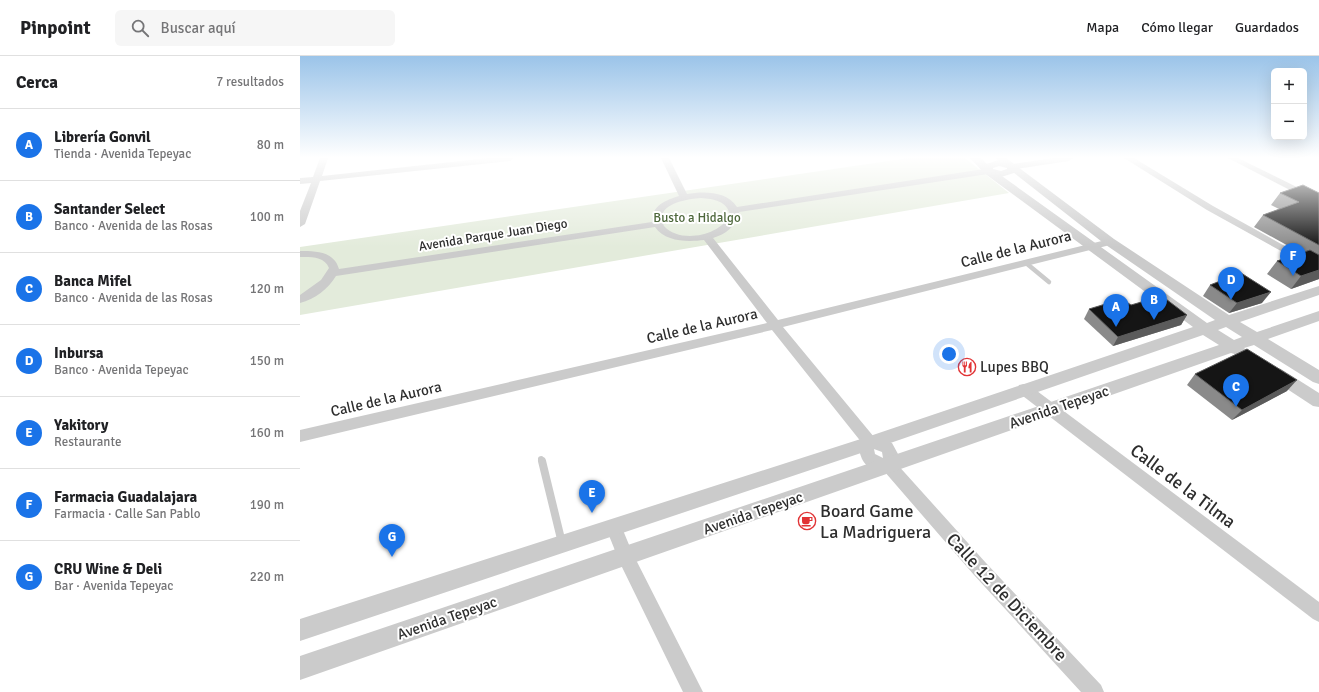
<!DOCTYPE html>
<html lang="es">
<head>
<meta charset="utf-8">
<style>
	body { margin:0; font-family:Signika,sans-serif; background:#f6f6f6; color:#202124 }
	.controls { position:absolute; right:12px; top:12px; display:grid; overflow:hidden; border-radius:6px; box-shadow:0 4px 16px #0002 }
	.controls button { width:36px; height:36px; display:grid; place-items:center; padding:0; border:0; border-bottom:1px solid #e0e0e0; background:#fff; color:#202124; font:20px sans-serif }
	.you { position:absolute; left:649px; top:298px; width:14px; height:14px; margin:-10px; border:3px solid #fff; border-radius:50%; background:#1a73e8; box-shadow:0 0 0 6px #1a73e833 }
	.badge { display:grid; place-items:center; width:26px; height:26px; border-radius:50%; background:#1a73e8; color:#fff; font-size:13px; font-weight:700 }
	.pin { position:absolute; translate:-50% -33px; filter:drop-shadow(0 1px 2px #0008) }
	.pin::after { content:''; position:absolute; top:21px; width:14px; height:12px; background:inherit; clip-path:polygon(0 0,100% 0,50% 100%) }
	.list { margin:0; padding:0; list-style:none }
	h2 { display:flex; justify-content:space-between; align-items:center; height:52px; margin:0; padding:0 16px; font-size:17px }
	h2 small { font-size:13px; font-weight:400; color:#757577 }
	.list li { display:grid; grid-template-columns:26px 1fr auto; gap:12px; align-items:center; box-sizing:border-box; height:72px; padding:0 16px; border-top:1px solid #e0e0e0 }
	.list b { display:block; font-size:15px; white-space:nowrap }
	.list p { margin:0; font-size:13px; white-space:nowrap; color:#757577 }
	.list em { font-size:13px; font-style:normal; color:#757577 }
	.icon { flex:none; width:22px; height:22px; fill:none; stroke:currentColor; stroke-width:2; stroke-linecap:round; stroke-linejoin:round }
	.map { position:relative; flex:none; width:1019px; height:636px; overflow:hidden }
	header { display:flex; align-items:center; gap:24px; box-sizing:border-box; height:56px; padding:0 20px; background:#fff; border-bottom:1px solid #e0e0e0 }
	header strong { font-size:19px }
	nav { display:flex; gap:22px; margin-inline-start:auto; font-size:14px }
	.search { width:280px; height:36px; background:#f6f6f6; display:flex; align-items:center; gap:10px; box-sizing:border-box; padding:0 14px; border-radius:6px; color:#757577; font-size:15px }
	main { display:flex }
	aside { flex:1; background:#fff }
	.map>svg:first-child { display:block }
	.green { fill:#e3ebdb }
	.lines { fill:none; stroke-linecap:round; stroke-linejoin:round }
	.service-far2 { stroke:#cbcbcb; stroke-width:4.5 }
	.service-far1 { stroke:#cbcbcb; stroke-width:6 }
	.service { stroke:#cbcbcb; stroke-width:8 }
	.minor { fill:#cbcbcb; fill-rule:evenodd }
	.tertiary { fill:#cbcbcb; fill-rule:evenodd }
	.wall { fill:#8a8a8a }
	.shaded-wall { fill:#5b5b5b }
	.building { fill:#151515; stroke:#5b5b5b }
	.labels { text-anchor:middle; stroke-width:4; stroke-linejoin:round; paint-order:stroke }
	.far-park-label { font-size:13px; fill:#4e683c; stroke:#fff }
	.far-street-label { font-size:13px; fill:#2e2e2e; stroke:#fff }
	.street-label { font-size:15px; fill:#2e2e2e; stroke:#fff }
	.poi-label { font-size:15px; fill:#2e2e2e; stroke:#fff; text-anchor:start }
	.near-street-label { font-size:18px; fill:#2e2e2e; stroke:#fff }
	.near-poi-label { font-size:18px; fill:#2e2e2e; stroke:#fff; text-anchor:start }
</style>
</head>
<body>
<header>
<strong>Pinpoint</strong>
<div class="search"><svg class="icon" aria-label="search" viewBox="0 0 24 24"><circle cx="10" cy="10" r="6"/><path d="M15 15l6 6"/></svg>Buscar aquí</div>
<nav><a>Mapa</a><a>Cómo llegar</a><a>Guardados</a></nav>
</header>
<main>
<aside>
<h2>Cerca<small>7 resultados</small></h2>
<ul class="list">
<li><span class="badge">A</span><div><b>Librería Gonvil</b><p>Tienda · Avenida Tepeyac</p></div><em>80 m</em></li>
<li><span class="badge">B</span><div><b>Santander Select</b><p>Banco · Avenida de las Rosas</p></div><em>100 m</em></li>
<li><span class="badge">C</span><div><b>Banca Mifel</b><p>Banco · Avenida de las Rosas</p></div><em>120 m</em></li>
<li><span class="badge">D</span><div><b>Inbursa</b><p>Banco · Avenida Tepeyac</p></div><em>150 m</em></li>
<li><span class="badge">E</span><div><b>Yakitory</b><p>Restaurante</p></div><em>160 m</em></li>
<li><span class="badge">F</span><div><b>Farmacia Guadalajara</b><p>Farmacia · Calle San Pablo</p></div><em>190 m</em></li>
<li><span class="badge">G</span><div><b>CRU Wine &amp; Deli</b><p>Bar · Avenida Tepeyac</p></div><em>220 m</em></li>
</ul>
</aside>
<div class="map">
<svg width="1019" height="636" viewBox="0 0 1019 636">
	<rect width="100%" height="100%" fill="#fff"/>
	<path class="green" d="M609 102H665L709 137 0 259V191Z"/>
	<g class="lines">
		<path class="service-far2" d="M726 207 749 226"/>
		<path class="service-far1" d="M241 403 242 406"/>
		<path class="service" d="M242 405 262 487"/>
		<g class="minor">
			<path d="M20 102H28L22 120 189 102H214L210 105 20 125 5 168 0 171V155L11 127 0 128V122L13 121Z"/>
			<path d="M361 102H369L387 138C404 135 427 135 437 151L684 113 686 108 699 104 712 108 754 102H773L769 105 716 113 714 117 701 121 688 118 439 156 440 159C434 171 426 178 413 182L478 264 810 183 814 184 815 186 814 188 483 271 574 381 592 387 598 398 596 407 686 507 801 629 804 636H781L674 519 584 415C568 414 562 408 559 393L562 387 472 274 0 386V374L467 267 404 184C388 186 365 186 355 171L36 220C28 233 15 243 0 247V239L21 224 29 212C24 200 11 201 0 201V195C15 195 34 195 39 213L352 166C351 150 366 144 379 140ZM699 110 707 112V113L701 115 693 113V112ZM401 142C414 143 427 145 430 159 420 180 380 188 364 170 353 148 387 143 401 142ZM574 393 582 396 583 402 575 398Z"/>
			<path d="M824 102H834L913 150 1019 209V216L907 154Z"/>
			<path d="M928 102H938L1019 142V149Z"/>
			<path d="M724 328 729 329 1019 546V566L1013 563 719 337 717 333 719 329Z"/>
			<path d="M314 464 320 467 332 496 403 636H383L320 507 306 472 308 467Z"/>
		</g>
		<g class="tertiary">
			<path d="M670 102H681L692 113 907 267 915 264 806 189 695 102H706L814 183 929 259 1019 230V239L940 266 957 276 1019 255V265L968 283 1019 314V328L1013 326 954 289 944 292 946 294 943 298 938 299 931 297 0 624V600L919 289 903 279 570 394 0 585V563L570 380 893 271 684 117ZM926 271 942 281 934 284 918 274Z"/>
			<path d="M975 311 981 313 1019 337V351L1013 350 969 321 967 317 969 313Z"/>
		</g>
	</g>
	<g class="wall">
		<path d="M980 137H1019V223L991 233 967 218 977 205 1001 197 954 171 963 159 979 153 971 149Z"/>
		<path d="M910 229 962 247 929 257 903 240Z"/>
		<path d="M831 249 887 259 881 269 813 290 784 263 789 253Z"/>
		<path d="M895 318 987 335 932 364 887 329Z"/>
	</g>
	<g class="shaded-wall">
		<path d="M1019 214V223L991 233 1001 220Z"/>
		<path d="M971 236 962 247 929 257 937 247Z"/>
		<path d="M887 259 881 269 813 290 818 281Z"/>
		<path d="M997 324 987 335 932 364 942 354Z"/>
	</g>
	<g class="building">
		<path d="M1003 129 1019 137V189L963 159 999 146 980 137Z"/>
		<path d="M1010 194 1019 199V214L1001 220 977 205Z"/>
		<path d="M941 217 971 236 937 247 910 229Z"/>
		<path d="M862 240 887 259 818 281 789 253 822 243 831 249Z"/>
		<path d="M947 293 997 324 942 354 895 318Z"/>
	</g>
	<linearGradient id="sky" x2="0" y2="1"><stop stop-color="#9bc4e9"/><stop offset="0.53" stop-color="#fff"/><stop offset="1" stop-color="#fff" stop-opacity="0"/></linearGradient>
	<rect width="1019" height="191" fill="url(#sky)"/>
	<defs>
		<symbol id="restaurant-ring" viewBox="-11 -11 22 22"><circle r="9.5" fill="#fff" stroke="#e13335" stroke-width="1.5"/><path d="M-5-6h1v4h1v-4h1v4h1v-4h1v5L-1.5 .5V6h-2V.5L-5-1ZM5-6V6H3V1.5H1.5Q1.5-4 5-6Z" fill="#e13335"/></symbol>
		<symbol id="cafe-ring" viewBox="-11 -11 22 22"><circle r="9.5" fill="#fff" stroke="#e13335" stroke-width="1.5"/><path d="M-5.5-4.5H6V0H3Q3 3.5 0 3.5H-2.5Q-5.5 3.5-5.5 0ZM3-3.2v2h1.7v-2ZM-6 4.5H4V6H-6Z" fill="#e13335"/></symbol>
	</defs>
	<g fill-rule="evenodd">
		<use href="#restaurant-ring" x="657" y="301" width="20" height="20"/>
		<use href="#cafe-ring" x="497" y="455" width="20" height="20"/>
	</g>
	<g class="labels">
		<g class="far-park-label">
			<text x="397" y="166">Busto a Hidalgo</text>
		</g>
		<g class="far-street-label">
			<text transform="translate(193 178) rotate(-9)" y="5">Avenida Parque Juan Diego</text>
		</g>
		<g class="street-label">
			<text transform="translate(716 193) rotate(-14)" y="5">Calle de la Aurora</text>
			<text transform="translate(402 270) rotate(-13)" y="5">Calle de la Aurora</text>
			<text transform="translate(86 343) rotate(-13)" y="5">Calle de la Aurora</text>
			<text transform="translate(759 351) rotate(-19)" y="5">Avenida Tepeyac</text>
			<text transform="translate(453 457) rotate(-19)" y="5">Avenida Tepeyac</text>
			<text transform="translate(147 562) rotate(-19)" y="5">Avenida Tepeyac</text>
		</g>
		<g class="poi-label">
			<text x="680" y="316">Lupes BBQ</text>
		</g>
		<g class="near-street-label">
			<text transform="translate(883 430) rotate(37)" y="6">Calle de la Tilma</text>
			<text transform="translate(707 541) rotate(47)" y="6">Calle 12 de Diciembre</text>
		</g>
		<g class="near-poi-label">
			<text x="520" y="461">Board Game<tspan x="520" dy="21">La Madriguera</tspan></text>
		</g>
	</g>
</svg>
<div class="controls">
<button>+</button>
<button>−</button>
</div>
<div class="you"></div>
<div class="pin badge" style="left:816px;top:271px">A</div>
<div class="pin badge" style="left:854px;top:264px">B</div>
<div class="pin badge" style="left:936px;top:351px">C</div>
<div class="pin badge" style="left:931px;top:244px">D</div>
<div class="pin badge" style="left:292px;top:457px">E</div>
<div class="pin badge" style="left:993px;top:220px">F</div>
<div class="pin badge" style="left:92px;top:501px">G</div>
</div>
</main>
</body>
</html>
